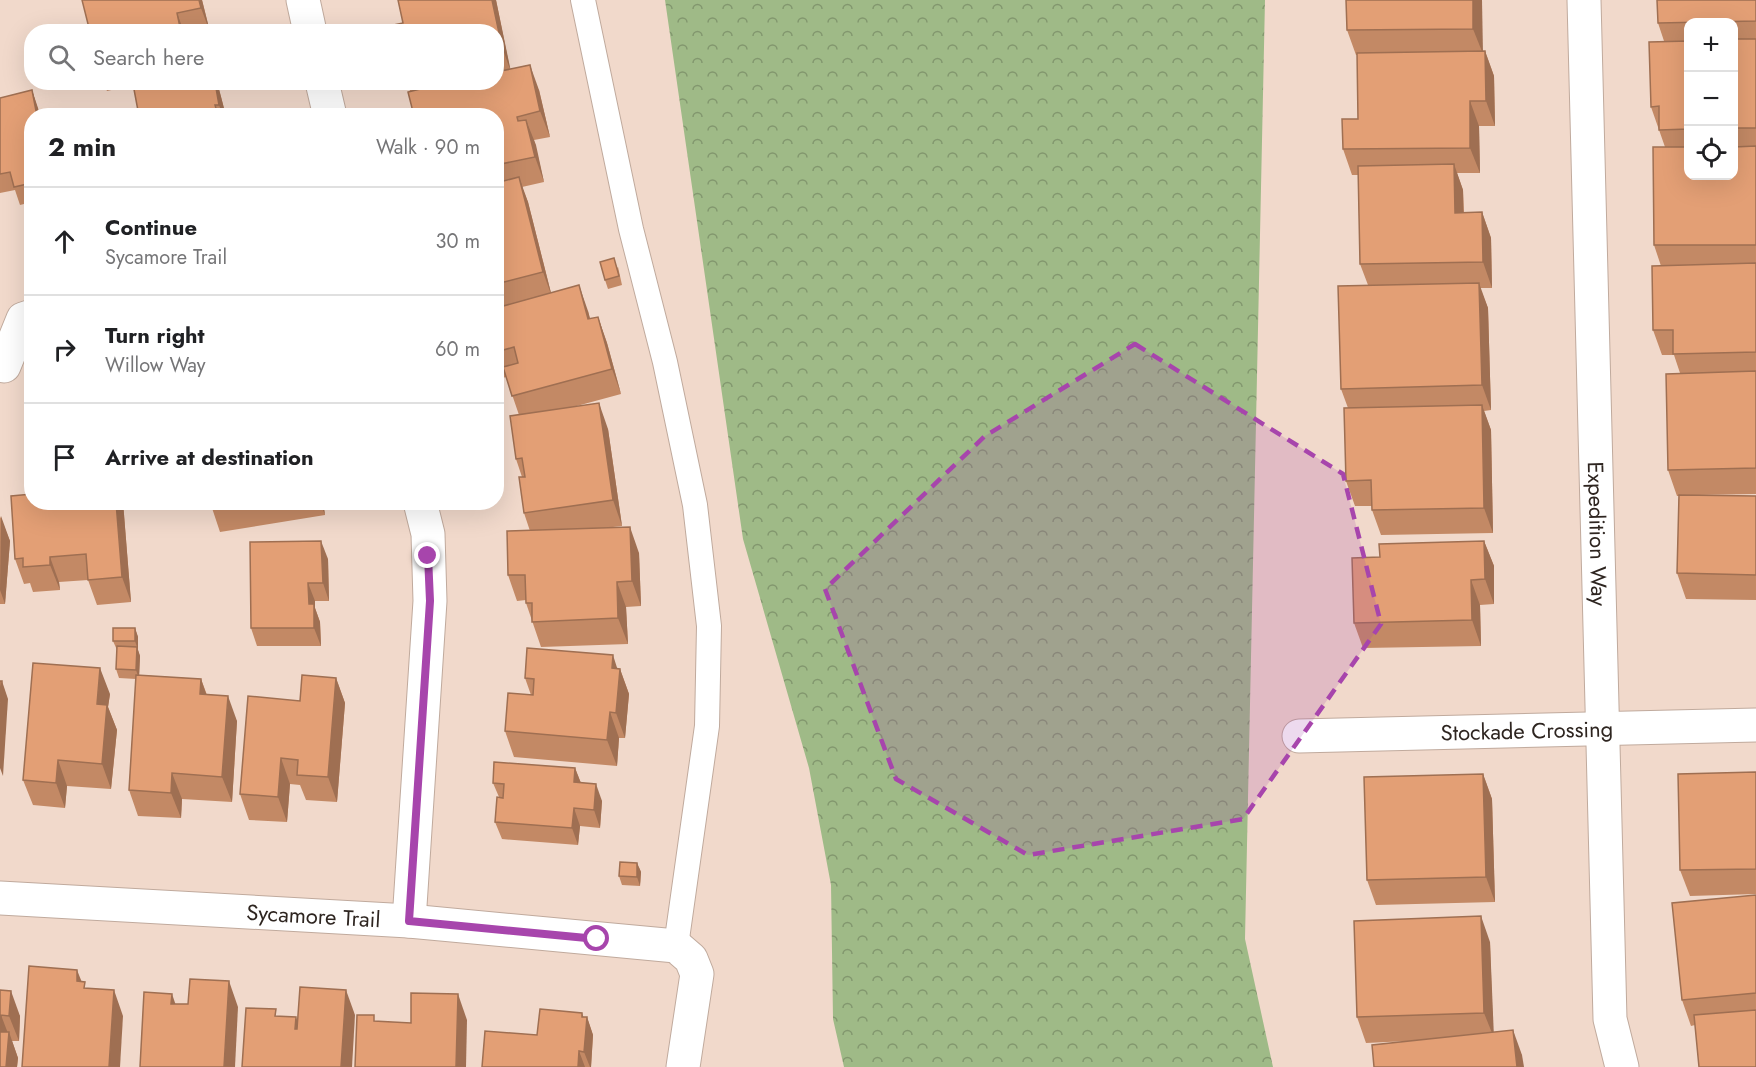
<!DOCTYPE html>
<html lang="en">
<head>
<meta charset="utf-8">
<style>
	body { margin:0; font-family:Jost,sans-serif; background:#f6f6f6; color:#202124 }
	.controls { position:absolute; right:18px; top:18px; display:grid; overflow:hidden; border-radius:12px; box-shadow:0 6px 24px #0002 }
	.controls button { width:54px; height:54px; display:grid; place-items:center; padding:0; border:0; border-bottom:2px solid #e0e0e0; background:#fff; color:#202124; font:30px sans-serif }
	.stop { position:absolute; width:18px; height:18px; margin:-14px; border:4px solid #a745ac; border-radius:50%; background:#fff }
	.stop.end { background:#a745ac; border-color:#fff; box-shadow:0 2px 6px #0008 }
	.list { margin:0; padding:0; list-style:none }
	h2 { display:flex; justify-content:space-between; align-items:center; height:78px; margin:0; padding:0 24px; font-size:26px }
	h2 small { font-size:20px; font-weight:400; color:#757577 }
	.list li { display:grid; grid-template-columns:39px 1fr auto; gap:18px; align-items:center; box-sizing:border-box; height:108px; padding:0 24px; border-top:2px solid #e0e0e0 }
	.list b { display:block; font-size:22px; white-space:nowrap }
	.list p { margin:0; font-size:20px; white-space:nowrap; color:#757577 }
	.list em { font-size:20px; font-style:normal; color:#757577 }
	.icon { flex:none; width:33px; height:33px; fill:none; stroke:currentColor; stroke-width:2; stroke-linecap:round; stroke-linejoin:round }
	.map { position:relative; flex:none; width:1756px; height:1067px; overflow:hidden }
	.search { position:absolute; background:#fff; box-shadow:0 6px 24px #0002; left:24px; top:24px; width:480px; height:66px; display:flex; align-items:center; gap:15px; box-sizing:border-box; padding:0 21px; border-radius:24px; color:#757577; font-size:22px }
	.panel { position:absolute; background:#fff; box-shadow:0 6px 24px #0002; left:24px; top:108px; width:480px; height:402px; border-radius:24px }
	.map>svg:first-child { display:block }
	.forest { fill:url(#forest-crowns) }
	.lines { fill:none; stroke-linecap:round; stroke-linejoin:round }
	.service-casing { stroke:#c0aa9d; stroke-width:26 }
	.minor-casing { stroke:#c0aa9d; stroke-width:35 }
	.service { stroke:#fff; stroke-width:24 }
	.minor { stroke:#fff; stroke-width:33 }
	.wall { fill:#c38965; fill-rule:evenodd }
	.shaded-wall { fill:#9f6f52 }
	.building { fill:#e39f75; stroke:#9f6f52; stroke-width:1.5 }
	.route { stroke:#a745ac; stroke-width:8 }
	.marked { fill:#a745ac; fill-opacity:0.2; stroke:#a745ac; stroke-width:4.5; stroke-dasharray:12 8; stroke-linejoin:round }
	.labels { text-anchor:middle; stroke-width:5; stroke-linejoin:round; paint-order:stroke }
	.street-label { font-size:22px; fill:#2e2520; stroke:#fee6d8 }
</style>
</head>
<body>
<div class="map">
<svg width="1756" height="1067" viewBox="0 0 1756 1067">
	<defs>
		<pattern id="forest-crowns" width="20" height="18" patternUnits="userSpaceOnUse" patternTransform="scale(1.5)"><rect width="20" height="18" fill="#9fba87"/><path d="M2 6a3 3 0 1 1 6 0M12 15a3 3 0 1 1 6 0" fill="none" stroke="#82976e"/></pattern>
	</defs>
	<rect width="100%" height="100%" fill="#f1d9cb"/>
	<path class="forest" d="M665 0H1265L1245 939 1273 1067H844L833 1019 831 885 809 768 743 539Z"/>
	<g class="lines">
		<defs>
			<path id="service" d="M583 0 631 229 665 362 695 505 709 626 707 726 676 946"/>
			<g id="minor">
				<path d="M303 0 310 32"/>
				<path id="s1" d="M1584 0 1610 1019 1622 1067"/>
				<path d="M322 82 330 116"/>
				<path d="M4 366 23 319 32 316"/>
				<path id="s2" d="M1299 736 1756 725"/>
				<path id="s3" d="M0 898 409 921 676 946 691 959 697 974 683 1067"/>
				<path d="M409 921 430 601 428 534 420 502"/>
			</g>
		</defs>
		<use href="#service" class="service-casing"/>
		<use href="#minor" class="minor-casing"/>
		<use href="#service" class="service"/>
		<use href="#minor" class="minor"/>
	</g>
	<g class="wall">
		<path d="M202 0 210 32H90Z"/>
		<path d="M496 0 510 69 539 90 550 137 534 140 544 182 522 187 528 202 551 293 588 311 590 319 598 317 607 343 621 394 573 407 608 429 622 526 604 528 639 553 641 606 626 607 628 644 541 647 526 603V600L517 601 508 575 530 531 524 513 522 477 516 459 519 415 506 377 496 380V116L410 91 407 82H496Z"/>
		<path d="M1346 0H1482V51H1485L1494 76 1495 126H1479L1480 173H1457L1463 190 1464 213 1482 212 1491 238 1492 288H1480L1488 308 1491 410 1484 411 1491 430 1493 533 1381 535 1372 510V506H1355L1346 481 1348 408 1341 389 1368 285 1360 264 1358 175H1352L1343 149 1358 119 1357 55H1356L1347 30Z"/>
		<path d="M1756 0V494L1699 495 1756 496V600L1686 599 1677 573 1679 496H1677L1668 470 1680 373 1674 355H1662L1653 330 1661 266 1654 245 1665 147 1651 107 1664 41 1658 23ZM1689 22H1734V176H1689Z"/>
		<path d="M103 82H217L220 93 226 116H139L133 85 107 91Z"/>
		<path d="M32 90 40 116H32V202L20 205 15 190 0 193V98Z"/>
		<path d="M618 267 622 285 608 289 605 280Z"/>
		<path d="M123 502 131 602 97 605 88 580 59 582 60 590 33 592 30 583 24 584 15 559Z"/>
		<path d="M210 502H323L325 515 220 532Z"/>
		<path d="M0 516 10 541 5 604H0Z"/>
		<path d="M1484 541 1494 566V604L1480 605 1481 646 1363 648 1354 623Z"/>
		<path d="M328 559 329 601H315V608L320 622 321 646H257L251 628Z"/>
		<path d="M135 628 138 637V650L140 656 139 675 201 679 207 695 237 721 232 802 182 799 181 818 138 816 129 790 136 679 119 678 116 669 117 650 113 641Z"/>
		<path d="M617 669H620L629 694 625 738H619L617 766 514 757 505 731 531 695 525 678Z"/>
		<path d="M336 678 345 703 337 802 306 800 300 785 290 784 287 822 249 820 240 794 300 701Z"/>
		<path d="M110 694 108 707 117 730 111 789 67 786 65 808 33 805 23 780Z"/>
		<path d="M575 768 581 783 602 801 600 828 580 826 578 845 502 839 495 822 499 797 493 783Z"/>
		<path d="M1756 772V894L1690 896 1680 870Z"/>
		<path d="M1483 774 1492 799 1495 902 1376 905 1367 880Z"/>
		<path d="M637 863 641 872 640 886 622 885 619 876Z"/>
		<path d="M1756 895V1067L1695 1025 1691 1026 1682 1000Z"/>
		<path d="M1490 942 1493 1032 1522 1055 1408 1041 1366 1043 1357 1017Z"/>
		<path d="M0 990 20 1016 19 1041H12L18 1058 17 1067H0Z"/>
		<path d="M583 1017H587L593 1035 591 1067H482L537 1035Z"/>
	</g>
	<g class="shaded-wall">
		<path d="M199 0H202L210 32 201 8Z"/>
		<path d="M492 0H496L511 72 502 47Z"/>
		<path d="M1473 0H1482L1483 54 1473 29Z"/>
		<path d="M177 13 184 32H181Z"/>
		<path d="M1485 51 1494 76 1495 126 1486 101Z"/>
		<path d="M530 65 539 90 550 137 540 111Z"/>
		<path d="M215 82H217L220 93 226 116H223L219 105Z"/>
		<path d="M32 90 38 108 40 116H37Z"/>
		<path d="M1470 101 1479 126 1480 173 1470 148Z"/>
		<path d="M526 120 536 145 544 182 535 157Z"/>
		<path d="M1454 164 1463 190 1464 238 1455 213Z"/>
		<path d="M519 177 528 202 552 297 543 272Z"/>
		<path d="M1482 212 1491 238 1492 288 1483 262Z"/>
		<path d="M1479 283 1488 308 1491 410 1482 385Z"/>
		<path d="M579 285 588 311 597 345 588 319Z"/>
		<path d="M598 317 607 343 621 394 612 369Z"/>
		<path d="M599 403 608 429 622 526 613 500Z"/>
		<path d="M1482 405 1491 430 1493 533 1484 508Z"/>
		<path d="M116 502H123L131 602 122 577Z"/>
		<path d="M320 502H323L325 515Z"/>
		<path d="M1 516 10 541 5 604 0 590Z"/>
		<path d="M630 527 639 553 641 606 632 581Z"/>
		<path d="M321 541 328 559 329 601 323 583Z"/>
		<path d="M1484 541 1494 566V604L1485 579Z"/>
		<path d="M50 557 59 582 60 590 50 565Z"/>
		<path d="M1471 580 1480 605 1481 646 1472 620Z"/>
		<path d="M617 582 626 607 628 644 618 618Z"/>
		<path d="M308 583 315 601V608L320 622 321 646 314 628 309 604Z"/>
		<path d="M135 628 138 637V650L135 641Z"/>
		<path d="M137 647 140 656 139 679 136 670Z"/>
		<path d="M613 655 619 674 620 669 629 694 625 738 616 713 612 668Z"/>
		<path d="M100 668 110 694 108 707 117 730 111 789 102 764 97 704Z"/>
		<path d="M336 678 345 703 337 802 328 777Z"/>
		<path d="M201 679 210 705 200 694Z"/>
		<path d="M2 681 8 699 3 776 0 768V704Z"/>
		<path d="M228 696 237 721 232 802 222 777Z"/>
		<path d="M610 712 619 738 617 766 607 740Z"/>
		<path d="M281 758 290 784 287 822 278 797Z"/>
		<path d="M58 760 67 786 65 808 56 783Z"/>
		<path d="M575 768 582 786 574 782Z"/>
		<path d="M172 773 182 799 181 818 171 793Z"/>
		<path d="M1483 774 1492 799 1495 902 1486 877Z"/>
		<path d="M596 784 602 801 600 828 594 810Z"/>
		<path d="M574 808 580 826 578 845 572 828Z"/>
		<path d="M637 863 641 872 640 886 637 877Z"/>
		<path d="M1481 916 1490 942 1494 1038 1484 1013Z"/>
		<path d="M77 970 87 995 77 981Z"/>
		<path d="M229 981 238 1007 235 1067H224Z"/>
		<path d="M114 990 123 1016 120 1067H109Z"/>
		<path d="M346 990 355 1015 352 1067H341Z"/>
		<path d="M11 991 20 1016 19 1041 9 1016Z"/>
		<path d="M172 994 181 1020 171 1004Z"/>
		<path d="M458 994 467 1020 466 1067H456Z"/>
		<path d="M582 1013 586 1024 587 1017 593 1035 591 1067H590L584 1052Z"/>
		<path d="M1 1015 9 1036V1032L18 1058 17 1067H6L0 1032Z"/>
		<path d="M296 1017 305 1042 295 1029Z"/>
		<path d="M1513 1030 1522 1055 1524 1067H1517Z"/>
		<path d="M579 1051 585 1067H578Z"/>
	</g>
	<g class="building">
		<path d="M82 0H199L201 8 177 13 181 32H90Z"/>
		<path d="M398 0H492L502 47 496 48V32H394L393 25 403 23Z"/>
		<path d="M1346 0H1473V29L1347 30Z"/>
		<path d="M1657 0H1756V21L1658 23Z"/>
		<rect x="1734" y="39" width="22" height="89"/>
		<path d="M1689 41V129L1659 130V106L1651 107 1649 42Z"/>
		<path d="M1485 51 1486 101H1470V148L1343 149 1342 119H1358L1357 53Z"/>
		<path d="M530 65 540 111 517 117 518 121 526 120 535 157 496 165V116H414L408 92 449 82H496V72Z"/>
		<path d="M141 82H215L219 105H215L218 116H139L133 84Z"/>
		<path d="M32 90 37 116H32V183L14 187 10 172 0 174V98Z"/>
		<path d="M1756 146V245H1654L1653 147H1689V176H1734V147Z"/>
		<path d="M1454 164 1455 213 1482 212 1483 262 1360 264 1358 166Z"/>
		<path d="M519 177 543 272 496 284V183Z"/>
		<path d="M614 258 619 276 605 280 600 262Z"/>
		<path d="M1756 263V352L1673 354V330H1653L1652 266Z"/>
		<path d="M1479 283 1482 385 1341 389 1338 286Z"/>
		<path d="M579 285 588 319 598 317 612 369 512 396 503 367 518 363 514 347 496 352V308Z"/>
		<path d="M1756 371V468L1668 470 1666 374Z"/>
		<path d="M599 403 613 500 524 513 519 477H525L522 458 516 459 510 416Z"/>
		<path d="M1482 405 1484 508 1372 510 1371 480 1346 481 1344 408Z"/>
		<path d="M32 494V502H116L122 577 88 580 86 554 50 557V565L23 567V558L15 559 11 496Z"/>
		<path d="M1679 495 1756 496V575L1677 573Z"/>
		<path d="M210 502H238L211 507Z"/>
		<path d="M630 527 632 581 617 582 618 618 532 622V603H526L525 575H508L507 531Z"/>
		<path d="M321 541 323 583H308L309 604H314V628H251L250 542Z"/>
		<path d="M1484 541 1485 579 1471 580 1472 620 1354 623 1352 558 1380 557 1379 544Z"/>
		<rect x="113" y="628" width="22" height="13"/>
		<path d="M117 646 137 647 136 670 116 669Z"/>
		<path d="M527 648 613 655 612 668 620 669 616 713 610 712 607 740 505 731 508 693 533 695 534 679 525 678Z"/>
		<path d="M33 663 100 668 97 704 107 705 102 764 58 760 56 783 23 780Z"/>
		<path d="M136 675 201 679 200 694 228 696 222 777 172 773 171 793 129 790Z"/>
		<path d="M302 675 336 678 328 777 297 775 298 760 281 758 278 797 240 794 248 696 300 701Z"/>
		<path d="M0 681H2L0 704Z"/>
		<path d="M494 762 575 768 574 782 596 784 594 810 574 808 572 828 495 822 497 797 503 798 504 784 493 783Z"/>
		<path d="M1756 772V869L1680 870 1678 774Z"/>
		<path d="M1483 774 1486 877 1367 880 1364 777Z"/>
		<path d="M620 862 637 863V877L619 876Z"/>
		<path d="M1756 895V993L1682 1000 1672 903Z"/>
		<path d="M1481 916 1484 1013 1357 1017 1354 921Z"/>
		<path d="M29 966 77 970V981L85 982 84 988 114 990 109 1067H22Z"/>
		<path d="M190 979 229 981 224 1067H140L144 992 172 994 171 1004H188Z"/>
		<path d="M300 987 346 990 341 1067H242L246 1008 276 1009 275 1016 296 1017 295 1029H297Z"/>
		<path d="M0 990 11 991 9 1016 1 1015 0 1032H9L6 1067H0Z"/>
		<path d="M411 993 458 994 456 1067H355L357 1015H374V1021L411 1023Z"/>
		<path d="M540 1009 582 1013V1017H587L584 1052 579 1051 578 1067H482L485 1031 537 1035Z"/>
		<path d="M1756 1010V1067H1699L1694 1015Z"/>
		<path d="M1513 1030 1517 1067H1374L1372 1045Z"/>
	</g>
	<g class="lines">
		<path class="route" d="M428 556 430 601 409 921 597 939"/>
	</g>
	<path class="marked" d="M1135 344 1343 474 1381 624 1243 819 1028 855 896 779 825 589 985 436Z"/>
	<g class="labels">
		<g class="street-label">
			<text dy="8" stroke="none"><textPath href="#s1" startOffset="534">Expedition Way</textPath></text>
			<text dy="8" stroke="none"><textPath href="#s2" startOffset="228">Stockade Crossing</textPath></text>
			<text dy="8" stroke="none"><textPath href="#s3" startOffset="314">Sycamore Trail</textPath></text>
		</g>
	</g>
</svg>
<div class="controls">
<button>+</button>
<button>−</button>
<button><svg class="icon" aria-label="locate" viewBox="0 0 24 24"><circle cx="12" cy="12" r="6"/><path d="M12 2v4M12 18v4M2 12h4M18 12h4"/></svg></button>
</div>
<div class="stop" style="left:597px;top:939px"></div>
<div class="stop end" style="left:428px;top:556px"></div>
<div class="search"><svg class="icon" aria-label="search" viewBox="0 0 24 24"><circle cx="10" cy="10" r="6"/><path d="M15 15l6 6"/></svg>Search here</div>
<section class="panel">
<h2>2 min<small>Walk · 90 m</small></h2>
<ul class="list">
<li><svg class="icon" aria-label="ahead" viewBox="0 0 24 24"><path d="M12 20V5M6 11l6-6 6 6"/></svg><div><b>Continue</b><p>Sycamore Trail</p></div><em>30 m</em></li>
<li><svg class="icon" aria-label="right" viewBox="0 0 24 24"><path d="M7 20v-9h11M14 6l5 5-5 5"/></svg><div><b>Turn right</b><p>Willow Way</p></div><em>60 m</em></li>
<li><svg class="icon" aria-label="arrive" viewBox="0 0 24 24"><path d="M6 21V4h12l-3 4 3 4H6"/></svg><div><b>Arrive at destination</b></div></li>
</ul>
</section>
</div>
</body>
</html>
